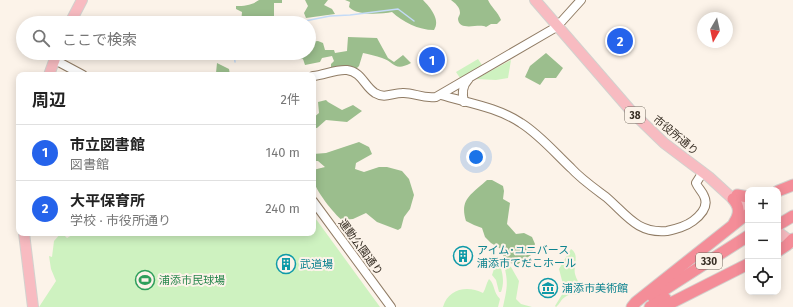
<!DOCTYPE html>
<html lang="ja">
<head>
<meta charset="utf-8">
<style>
	body { margin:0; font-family:"Fira Sans","Noto Sans JP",sans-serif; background:#f6f6f6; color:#222 }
	.controls { position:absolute; right:12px; bottom:12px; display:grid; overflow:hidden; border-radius:8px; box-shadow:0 2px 10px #0003 }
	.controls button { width:36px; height:36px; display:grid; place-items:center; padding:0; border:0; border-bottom:1px solid #e0e0e0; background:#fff; color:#222; font:20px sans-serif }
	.compass { position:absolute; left:697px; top:12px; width:36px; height:36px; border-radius:50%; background:#fff; box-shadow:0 2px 10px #0003; rotate:189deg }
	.you { position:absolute; left:476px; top:157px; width:14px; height:14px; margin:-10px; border:3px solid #fff; border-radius:50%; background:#1a73e8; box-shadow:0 0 0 6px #1a73e833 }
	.badge { display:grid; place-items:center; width:26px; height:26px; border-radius:50%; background:#2563eb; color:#fff; font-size:13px; font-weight:700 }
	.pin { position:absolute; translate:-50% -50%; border:2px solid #fff; box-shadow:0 1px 4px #0006 }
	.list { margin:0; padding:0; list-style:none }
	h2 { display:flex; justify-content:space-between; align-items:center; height:52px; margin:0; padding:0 16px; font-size:17px }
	h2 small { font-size:13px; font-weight:400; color:#767676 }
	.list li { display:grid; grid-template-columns:26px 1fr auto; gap:12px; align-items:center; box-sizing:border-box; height:56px; padding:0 16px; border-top:1px solid #e0e0e0 }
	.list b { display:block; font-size:15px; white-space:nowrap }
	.list p { margin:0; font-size:13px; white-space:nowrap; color:#767676 }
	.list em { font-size:13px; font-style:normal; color:#767676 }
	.icon { flex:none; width:22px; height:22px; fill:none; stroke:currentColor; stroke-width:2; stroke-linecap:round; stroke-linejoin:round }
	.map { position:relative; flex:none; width:793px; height:307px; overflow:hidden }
	.search { position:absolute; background:#fff; box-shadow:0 2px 10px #0003; left:16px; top:16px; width:300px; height:44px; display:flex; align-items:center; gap:10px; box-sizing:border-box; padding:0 14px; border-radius:22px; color:#767676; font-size:15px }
	.panel { position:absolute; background:#fff; box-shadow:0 2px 10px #0003; left:16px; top:72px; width:300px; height:164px; border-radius:8px }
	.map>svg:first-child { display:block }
	.green { fill:#cef2c0 }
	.forest { fill:#9bbe8d }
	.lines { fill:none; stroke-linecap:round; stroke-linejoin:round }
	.stream { stroke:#c4dbf7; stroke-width:1.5 }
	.minor-casing { stroke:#907c65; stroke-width:10 }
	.major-casing { stroke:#d3d1ce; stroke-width:12 }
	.highway-casing { stroke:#d3d1ce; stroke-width:13 }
	.minor { stroke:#fff; stroke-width:8 }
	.major { stroke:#f8bbc1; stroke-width:10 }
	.highway { stroke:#f48d98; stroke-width:11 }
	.labels { text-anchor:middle; stroke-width:4; stroke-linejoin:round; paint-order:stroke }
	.shield { fill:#fcf3e9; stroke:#71685e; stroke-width:1 }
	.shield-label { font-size:10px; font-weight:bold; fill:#352c22 }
	.street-label { font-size:11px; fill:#352c22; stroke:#fcf3e9 }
	.culture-label { font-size:11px; fill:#0d838f; stroke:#fcf3e9; text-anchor:start }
	.leisure-label { font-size:11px; fill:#27864d; stroke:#fcf3e9; text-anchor:start }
</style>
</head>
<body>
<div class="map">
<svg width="793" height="307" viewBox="0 0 793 307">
	<rect width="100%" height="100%" fill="#fcf3e9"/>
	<g class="green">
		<path d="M478 59 482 65 460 78 456 72Z"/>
		<path d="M511 60 508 78 496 80 476 79Z"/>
		<path d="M313 215 380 307H39L56 281 51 269 49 256 52 257 54 241 61 233H62L67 238 72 235 75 236 77 233H313Z"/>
		<path d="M571 249C580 255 573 265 575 274 576 279 580 284 582 289L581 293C576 296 570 293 565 297 561 299 560 304 556 307L555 306 563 293 565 294V292L559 269Z"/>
		<path d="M491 253H493C501 264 506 279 501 292H499L496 280 492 275 495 266Z"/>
		<path d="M503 262H506L508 265 511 267 519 281 516 299 521 304 532 307H503C507 288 509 282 503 262Z"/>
		<path d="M489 279C495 284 493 292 500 299L498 307H443C448 289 467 285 483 293 486 288 486 284 489 279Z"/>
	</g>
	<g class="forest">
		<path d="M259 0H282V3H274V22L285 23H241L242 12 236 9V6C245 6 252 5 259 0Z"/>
		<path d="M305 0H328L324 5 332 9 335 14 306 18 304 13 308 6Z"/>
		<path d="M345 0H423C430 7 441 20 434 30 418 30 403 22 392 12 381 14 357 16 349 7L350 2Z"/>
		<path d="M451 0H488C491 7 498 12 501 20L497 24H491L486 27C479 23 459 32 458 19 458 17 460 15 460 13 460 7 455 3 451 0Z"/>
		<path d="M348 37 377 38 388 58 394 62 403 55 411 63C394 72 395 62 382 58 376 56 369 54 363 53L359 66 356 69 341 66 331 68V64L334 61 332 56 322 58 320 62 305 65 303 59 299 58 297 54 286 53 276 55 275 53H309V42L318 41 323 43 325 50H334L335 53 347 51Z"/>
		<path d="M546 53 563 68 556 78H545L540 85 525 77 530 66Z"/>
		<path d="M217 63 229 69 230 75H214L216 73Z"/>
		<path d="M326 100 328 102 342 110 353 105 362 111 347 122 326 120 317 128H313V118L319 113 318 102Z"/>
		<path d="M359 142 369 147 372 154 356 163 355 169 364 172 379 167H387L402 171 409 179 414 195 410 209 404 217 401 228 398 230 377 222 366 213 353 219 342 220C334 214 315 190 313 179 313 177 313 173 313 170L325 167 318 161H313V154L326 153Z"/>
		<path d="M487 180H492L503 186 504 191 503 199 510 203 507 224 516 234 524 233 532 237 535 244 531 255 518 264 510 263 504 258 501 249 491 243 485 237 482 228 474 225 466 221C459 199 472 194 487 180Z"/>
	</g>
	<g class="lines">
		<g class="stream">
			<path d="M305 21 330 16 350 15 398 9 414 21"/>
			<path d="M234 53 235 62"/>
		</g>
		<defs>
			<g id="minor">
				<path d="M55 60 83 75"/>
				<path d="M313 76C324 75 336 69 347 70 362 72 364 86 375 93 385 99 392 93 402 93 413 92 422 99 436 97L553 29 562 21 581 0"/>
				<path d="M441 95C468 103 497 107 521 123 540 135 555 153 571 168 581 179 594 188 606 197 626 214 637 234 667 231 676 229 685 227 693 221 701 215 709 206 704 196 702 191 698 188 696 183L703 172"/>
				<path d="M464 102C462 94 462 86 468 80"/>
				<path d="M313 201 391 307"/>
			</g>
			<g id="major">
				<path d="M535 0 632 112 664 143 709 177 733 199 748 210"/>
				<path d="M70 23 82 0"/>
				<path d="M49 75 57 53"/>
				<path d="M778 232 793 243"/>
				<path d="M24 233 33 307"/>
			</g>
			<g id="highway">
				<path d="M778 191 793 185"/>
				<path d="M737 195 748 197"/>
				<path d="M733 199C740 207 740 214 734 223"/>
				<path d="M778 225 793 216"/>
				<path d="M778 251 787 245 793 239"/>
				<path d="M653 297 748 236"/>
				<path d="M632 307 636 302 742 218 748 214"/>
				<path d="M650 307 665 298"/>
				<path d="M663 307 748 264"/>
			</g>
		</defs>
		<use href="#minor" class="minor-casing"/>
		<use href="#major" class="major-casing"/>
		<use href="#highway" class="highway-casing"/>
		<use href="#minor" class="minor"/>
		<use href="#major" class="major"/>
		<use href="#highway" class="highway"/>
	</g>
	<defs>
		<symbol id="building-ring" viewBox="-11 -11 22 22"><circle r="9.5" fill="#fcf3e9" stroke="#0f9aa8" stroke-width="1.5"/><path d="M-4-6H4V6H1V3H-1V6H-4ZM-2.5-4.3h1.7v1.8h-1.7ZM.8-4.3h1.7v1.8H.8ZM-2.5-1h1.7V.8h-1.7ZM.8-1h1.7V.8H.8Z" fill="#0f9aa8"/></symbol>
		<symbol id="stadium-ring" viewBox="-11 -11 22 22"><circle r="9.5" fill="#fcf3e9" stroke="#2e9e5b" stroke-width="1.5"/><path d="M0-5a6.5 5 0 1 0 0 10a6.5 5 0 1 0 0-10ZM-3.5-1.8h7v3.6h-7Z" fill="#2e9e5b"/></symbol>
		<symbol id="museum-ring" viewBox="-11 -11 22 22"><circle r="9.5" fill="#fcf3e9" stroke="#0f9aa8" stroke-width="1.5"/><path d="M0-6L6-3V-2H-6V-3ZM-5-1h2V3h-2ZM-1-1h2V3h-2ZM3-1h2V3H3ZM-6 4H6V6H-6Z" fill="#0f9aa8"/></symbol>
	</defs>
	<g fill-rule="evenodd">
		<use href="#building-ring" x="452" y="245" width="22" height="22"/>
		<use href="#building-ring" x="275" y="253" width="22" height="22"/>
		<use href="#stadium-ring" x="134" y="269" width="22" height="22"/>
		<use href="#museum-ring" x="537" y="277" width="22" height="22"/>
	</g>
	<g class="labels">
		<g class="shield">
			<rect x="625" y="107" width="20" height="16" rx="3"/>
			<rect x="696" y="253" width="26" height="16" rx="3"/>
		</g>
		<g class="shield-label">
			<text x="635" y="119">38</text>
			<text x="709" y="265">330</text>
		</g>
		<g class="street-label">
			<text transform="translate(676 135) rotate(40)" y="4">市役所通り</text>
			<text transform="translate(361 247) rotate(54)" y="4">運動公園通り</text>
		</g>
		<g class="culture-label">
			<text x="477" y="254">アイム･ユニバース<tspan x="477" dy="13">浦添市てだこホール</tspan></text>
			<text x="300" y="268">武道場</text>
			<text x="562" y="292">浦添市美術館</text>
		</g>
		<g class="leisure-label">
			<text x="159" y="284">浦添市民球場</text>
		</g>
	</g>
</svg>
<div class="controls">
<button>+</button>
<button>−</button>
<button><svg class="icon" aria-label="locate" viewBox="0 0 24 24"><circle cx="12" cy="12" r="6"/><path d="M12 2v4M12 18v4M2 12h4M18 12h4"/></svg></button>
</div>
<svg class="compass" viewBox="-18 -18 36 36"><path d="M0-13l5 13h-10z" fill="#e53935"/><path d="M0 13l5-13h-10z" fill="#767676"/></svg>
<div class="you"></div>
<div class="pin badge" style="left:432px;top:60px">1</div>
<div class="pin badge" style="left:620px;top:41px">2</div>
<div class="search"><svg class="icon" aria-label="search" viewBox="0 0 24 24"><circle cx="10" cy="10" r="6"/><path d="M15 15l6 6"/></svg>ここで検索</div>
<section class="panel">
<h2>周辺<small>2件</small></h2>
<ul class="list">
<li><span class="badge">1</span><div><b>市立図書館</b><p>図書館</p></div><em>140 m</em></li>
<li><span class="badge">2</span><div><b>大平保育所</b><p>学校 · 市役所通り</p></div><em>240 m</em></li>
</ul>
</section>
</div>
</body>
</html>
